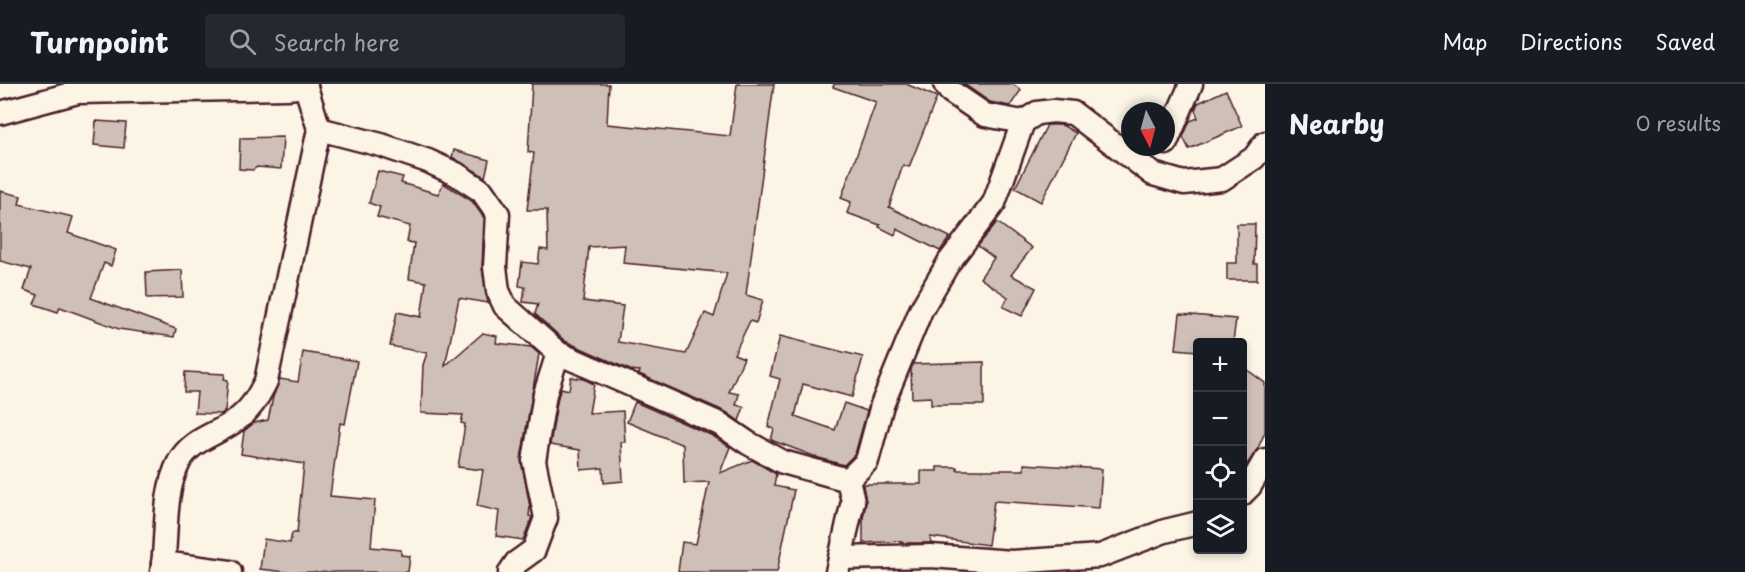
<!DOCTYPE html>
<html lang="en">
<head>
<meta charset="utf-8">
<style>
	body { margin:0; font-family:"Playpen Sans",sans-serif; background:#242831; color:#f1f3f6 }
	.controls { position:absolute; right:18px; bottom:18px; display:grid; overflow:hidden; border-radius:6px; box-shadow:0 3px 9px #0003 }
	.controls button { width:54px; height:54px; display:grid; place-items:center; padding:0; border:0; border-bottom:2px solid #363941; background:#171b24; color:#f1f3f6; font:30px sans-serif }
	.compass { position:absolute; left:1121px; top:18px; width:54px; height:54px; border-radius:50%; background:#171b24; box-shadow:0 3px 9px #0003; rotate:174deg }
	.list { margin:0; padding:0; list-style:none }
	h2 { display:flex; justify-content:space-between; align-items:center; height:78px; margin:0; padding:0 24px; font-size:26px }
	h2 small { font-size:20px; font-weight:400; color:#9ea1a6 }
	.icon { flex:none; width:33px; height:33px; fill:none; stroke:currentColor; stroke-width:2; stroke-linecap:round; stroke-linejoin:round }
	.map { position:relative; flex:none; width:1265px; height:488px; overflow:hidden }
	header { display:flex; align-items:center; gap:36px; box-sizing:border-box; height:84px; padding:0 30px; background:#171b24; border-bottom:2px solid #363941 }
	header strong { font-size:28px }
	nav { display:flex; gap:33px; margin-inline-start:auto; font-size:21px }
	.search { width:420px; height:54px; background:#242831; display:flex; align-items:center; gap:15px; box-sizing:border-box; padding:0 21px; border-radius:6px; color:#9ea1a6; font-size:22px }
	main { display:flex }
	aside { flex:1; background:#171b24 }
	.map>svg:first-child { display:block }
	.building { fill:#cfc0b7; stroke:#4a1f2b; stroke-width:1.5; fill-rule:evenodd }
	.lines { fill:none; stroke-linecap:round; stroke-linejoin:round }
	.street-casing { stroke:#4a1f2b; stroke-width:27 }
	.street { stroke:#fcf5e5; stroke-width:22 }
</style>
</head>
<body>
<header>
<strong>Turnpoint</strong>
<div class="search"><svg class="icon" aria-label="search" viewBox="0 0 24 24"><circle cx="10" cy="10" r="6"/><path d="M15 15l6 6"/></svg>Search here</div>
<nav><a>Map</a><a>Directions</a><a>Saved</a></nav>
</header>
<main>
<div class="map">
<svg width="1265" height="488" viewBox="0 0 1265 488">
	<rect width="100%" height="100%" fill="#fcf5e5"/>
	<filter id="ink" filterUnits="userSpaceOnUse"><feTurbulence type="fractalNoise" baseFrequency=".0167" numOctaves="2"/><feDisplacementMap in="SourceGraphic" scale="12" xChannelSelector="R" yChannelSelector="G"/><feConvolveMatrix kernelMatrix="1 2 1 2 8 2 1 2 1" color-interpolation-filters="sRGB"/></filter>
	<g filter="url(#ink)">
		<g class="building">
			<path d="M532 0H609L607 40 730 52 737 0H774L746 211 763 216 756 239 750 237 734 270 744 274 729 308 739 310 736 321 744 323 739 337 726 328 639 290 640 287 630 286 565 257 535 230 538 220 523 218 525 203 519 202 522 178 538 180 540 165 548 166 547 126H527L534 69 528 68ZM625 161 623 179 727 189 714 233 705 229 686 270 618 258 623 222 583 217 589 163Z"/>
			<path d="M834 0H906L937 13 909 83 903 81 889 123 950 153 940 167 897 145 895 151 879 143 880 141 847 129 851 118 841 114 876 18 833 3Z"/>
			<path d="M964 0H1012L1021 6 1010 22 990 18Z"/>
			<path d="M1226 6 1242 42 1189 65 1183 53 1190 37 1198 34 1195 26 1198 19Z"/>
			<path d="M96 37 126 39 124 64 94 61Z"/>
			<path d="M1047 41H1062L1076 49 1041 118 1015 104Z"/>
			<path d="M283 53 281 85 257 83 253 86 239 85 240 54Z"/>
			<path d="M454 66 489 76 485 93 452 73Z"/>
			<path d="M378 87 403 93 401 99 438 110 443 99 472 117 484 134 482 184 488 219 459 214 445 282 483 249 497 252 496 259 531 263 539 270 521 375 530 423 529 432 532 433 523 456 496 452 499 427 477 422 483 386 458 383 464 347 465 340 461 339 463 331 421 329 423 281 427 269 390 262 397 228 421 233 426 198 409 195 414 159 407 158 410 142 377 133 380 123 369 119Z"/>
			<path d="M0 107 21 112 19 120 73 133 68 149 116 166 111 182 104 179 91 214 176 245 174 253 119 245 60 223 58 228 34 220 38 211 24 206 31 185 0 177Z"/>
			<path d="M997 138 1032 164 1011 191 1036 204 1022 232 1003 223 1008 213 980 194 994 174 978 162Z"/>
			<path d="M1237 140H1255L1254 180H1257V196H1227V179H1237Z"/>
			<path d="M182 186 183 213 147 214 146 188Z"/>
			<path d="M1180 230 1236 235 1233 258H1197V267L1176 265Z"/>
			<path d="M780 252 863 273 852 313 803 300 795 332 835 346 844 319 867 327 855 370 844 381 819 374 771 356 774 345 768 343 780 295 770 292Z"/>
			<path d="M303 268 357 277 345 340 340 339 330 412 375 416 371 463 401 466V471L410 472 408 488H286L260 485 264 455 290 459 292 449H297L304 380 241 370 244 347 254 339 268 336 273 313 280 295 298 298Z"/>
			<path d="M984 278V321H931V313L912 314 911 286 913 280Z"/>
			<path d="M1242 282 1265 299V348L1258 364 1242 388Z"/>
			<path d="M185 288 225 290 224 295 228 296 225 327 221 330 195 329 197 308H184Z"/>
			<path d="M571 293 584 295 594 300 589 329 623 327 625 358H621L623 397 604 399 603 384 581 386 580 366 550 361 558 313 561 304 569 306Z"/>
			<path d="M635 318 713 352 730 363 720 389 752 376 776 390 774 402 794 406 777 488H678L682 458 696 460 709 398 684 399 683 361 627 338Z"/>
			<path d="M1024 380 1102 385 1099 424 994 417 988 461 930 453 931 459H902V457L863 459V434L866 419 863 400H921V387H937V383H957V386H1024Z"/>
		</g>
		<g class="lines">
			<defs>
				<g id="street">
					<path d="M945 0 950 7 985 31 1023 38"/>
					<path d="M0 29 78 8 287 4 306 2"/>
					<path d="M319 45 381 61 428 77 456 90 482 107 498 130 495 183 498 207 505 222 558 269 720 340 748 359 783 378 848 396"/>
					<path d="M1166 59 1191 0"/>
					<path d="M848 396 867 377 882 321 921 226 949 178 994 119 1023 38 1037 29 1053 27 1073 29 1153 90 1184 99 1222 95 1254 74 1265 59"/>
					<path d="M1242 410 1250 402 1265 376"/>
					<path d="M840 474 931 472 1012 478 1100 472 1165 447 1198 439"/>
					<path d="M163 479 230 488"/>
					<path d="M162 488C168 453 162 411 179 378 191 355 216 351 235 337 250 327 258 313 266 297L319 45 305 0"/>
					<path d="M510 488 516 479 534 466 546 434 534 377 545 310 558 269"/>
					<path d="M837 488 853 417 848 396"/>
				</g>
			</defs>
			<use href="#street" class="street-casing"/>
			<use href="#street" class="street"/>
		</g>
	</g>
</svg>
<div class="controls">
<button>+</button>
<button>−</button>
<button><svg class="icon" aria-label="locate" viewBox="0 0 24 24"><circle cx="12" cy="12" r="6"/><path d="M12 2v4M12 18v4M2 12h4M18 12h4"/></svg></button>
<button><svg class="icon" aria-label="layers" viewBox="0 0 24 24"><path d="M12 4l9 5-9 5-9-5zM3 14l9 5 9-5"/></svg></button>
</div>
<svg class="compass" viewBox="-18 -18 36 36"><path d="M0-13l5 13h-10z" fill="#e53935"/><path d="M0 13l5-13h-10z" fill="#9ea1a6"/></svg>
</div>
<aside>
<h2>Nearby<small>0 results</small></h2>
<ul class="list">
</ul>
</aside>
</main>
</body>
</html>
